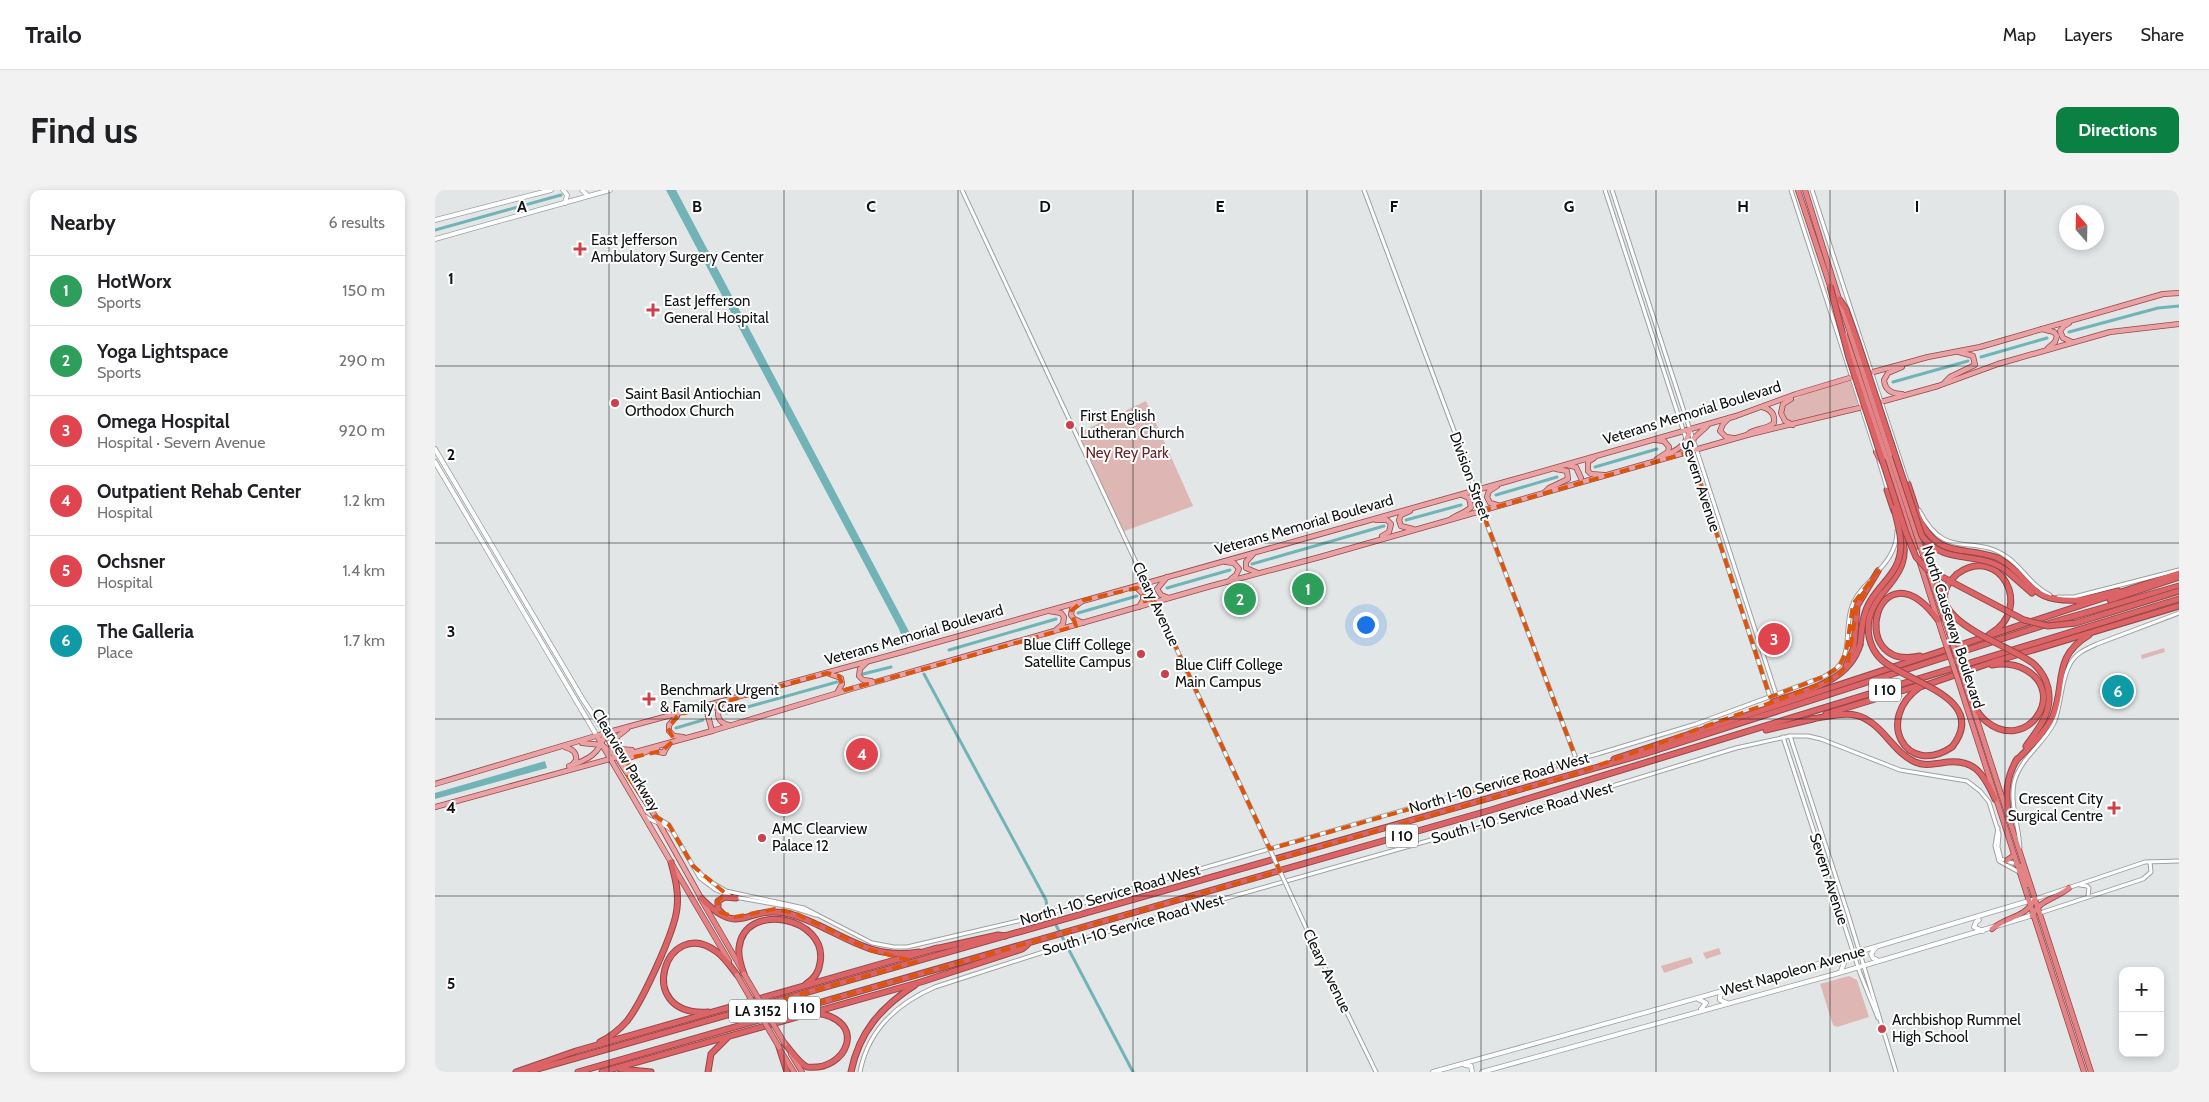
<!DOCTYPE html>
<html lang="en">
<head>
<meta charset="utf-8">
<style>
	body { margin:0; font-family:Cabin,sans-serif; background:#f2f2f2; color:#202124 }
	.controls { position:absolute; right:15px; bottom:15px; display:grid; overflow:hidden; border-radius:10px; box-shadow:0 2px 8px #0003 }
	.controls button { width:45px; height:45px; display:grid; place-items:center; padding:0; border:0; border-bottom:1px solid #e0e0e0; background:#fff; color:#202124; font:25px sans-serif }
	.compass { position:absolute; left:1624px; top:15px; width:45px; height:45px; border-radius:50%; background:#fff; box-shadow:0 2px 8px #0003; rotate:340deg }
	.you { position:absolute; left:930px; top:434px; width:18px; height:18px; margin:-12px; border:4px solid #fff; border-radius:50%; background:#1a73e8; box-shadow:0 0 0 8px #1a73e833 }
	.badge { display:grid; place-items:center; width:32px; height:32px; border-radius:50%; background:#0b8043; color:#fff; font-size:16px; font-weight:700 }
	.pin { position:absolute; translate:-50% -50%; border:2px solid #fff; box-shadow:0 1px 5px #0006 }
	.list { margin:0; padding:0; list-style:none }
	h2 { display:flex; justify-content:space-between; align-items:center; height:65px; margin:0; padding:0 20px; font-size:21px }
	h2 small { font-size:16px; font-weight:400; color:#757577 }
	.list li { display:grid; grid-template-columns:32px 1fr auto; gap:15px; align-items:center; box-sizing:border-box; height:70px; padding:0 20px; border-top:1px solid #e0e0e0 }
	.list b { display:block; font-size:19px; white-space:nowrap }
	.list p { margin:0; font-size:16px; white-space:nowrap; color:#757577 }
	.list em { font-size:16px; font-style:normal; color:#757577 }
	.map { position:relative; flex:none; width:1744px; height:882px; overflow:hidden; border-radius:10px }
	header { display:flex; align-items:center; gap:30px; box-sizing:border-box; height:70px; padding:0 25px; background:#fff; border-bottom:1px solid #e0e0e0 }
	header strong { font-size:24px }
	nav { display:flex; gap:28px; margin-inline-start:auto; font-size:18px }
	.intro { display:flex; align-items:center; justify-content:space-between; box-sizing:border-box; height:120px; padding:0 30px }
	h1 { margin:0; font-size:35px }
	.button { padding:12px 22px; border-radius:10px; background:#0b8043; color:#fff; font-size:18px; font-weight:700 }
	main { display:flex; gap:30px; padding:0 30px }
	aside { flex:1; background:#fff; border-radius:10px; box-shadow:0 2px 8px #0003 }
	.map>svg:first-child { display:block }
	.green { fill:#deb6b4 }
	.water { fill:#72b3b7 }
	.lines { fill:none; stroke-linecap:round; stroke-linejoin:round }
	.canal { stroke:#72b3b7; stroke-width:3 }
	.tertiary-casing { stroke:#9da1a1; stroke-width:5 }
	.secondary-casing { stroke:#9da1a1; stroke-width:5.5 }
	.primary-casing { stroke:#954749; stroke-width:6 }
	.trunk-casing { stroke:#954749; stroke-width:6 }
	.motorway-casing { stroke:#954749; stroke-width:7 }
	.tertiary { stroke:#fff; stroke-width:3 }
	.secondary { stroke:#fff; stroke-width:4 }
	.primary { stroke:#eaa2a4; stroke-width:4.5 }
	.trunk { stroke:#e38386; stroke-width:4.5 }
	.motorway { stroke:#dc6467; stroke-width:5 }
	.tertiary-bridge-casing { stroke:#9da1a1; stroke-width:5; stroke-linecap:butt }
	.trunk-bridge-casing { stroke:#954749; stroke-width:6; stroke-linecap:butt }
	.motorway-bridge-casing { stroke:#954749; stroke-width:7; stroke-linecap:butt }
	.tertiary-bridge { stroke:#fff; stroke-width:3 }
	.trunk-bridge { stroke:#e38386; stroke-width:4.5 }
	.motorway-bridge { stroke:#dc6467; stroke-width:5 }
	.marked { fill:none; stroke:#dd550c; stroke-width:4; stroke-dasharray:10 6; stroke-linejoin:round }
	.grid { fill:none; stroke:#101212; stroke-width:1; stroke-opacity:0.55 }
	.poi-dot { fill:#cf3f4a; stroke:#fff; stroke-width:2 }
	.labels { text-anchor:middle; stroke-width:4; stroke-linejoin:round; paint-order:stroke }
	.shield { fill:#fff; stroke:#585959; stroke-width:1 }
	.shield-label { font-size:14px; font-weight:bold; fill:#101212 }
	.poi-label { font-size:15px; fill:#101212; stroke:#fff; text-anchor:start }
	.street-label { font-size:15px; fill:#101212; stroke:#fff }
	.park-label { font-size:15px; fill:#682528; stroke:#fff }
	.grid-label { font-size:16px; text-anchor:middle; font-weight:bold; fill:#101212; stroke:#fff; stroke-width:4; stroke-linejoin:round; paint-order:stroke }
</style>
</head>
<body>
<header>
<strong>Trailo</strong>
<nav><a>Map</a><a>Layers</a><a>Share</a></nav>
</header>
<div class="intro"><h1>Find us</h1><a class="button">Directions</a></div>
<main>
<aside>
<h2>Nearby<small>6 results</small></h2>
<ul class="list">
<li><span class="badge" style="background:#2e9e5b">1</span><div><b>HotWorx</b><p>Sports</p></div><em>150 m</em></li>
<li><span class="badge" style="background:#2e9e5b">2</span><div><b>Yoga Lightspace</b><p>Sports</p></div><em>290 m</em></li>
<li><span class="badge" style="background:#e0444e">3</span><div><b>Omega Hospital</b><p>Hospital · Severn Avenue</p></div><em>920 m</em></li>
<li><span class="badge" style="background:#e0444e">4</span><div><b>Outpatient Rehab Center</b><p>Hospital</p></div><em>1.2 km</em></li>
<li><span class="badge" style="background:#e0444e">5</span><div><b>Ochsner</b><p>Hospital</p></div><em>1.4 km</em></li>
<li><span class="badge" style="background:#0f9aa8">6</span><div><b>The Galleria</b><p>Place</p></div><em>1.7 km</em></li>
</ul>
</aside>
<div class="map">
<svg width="1744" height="882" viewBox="0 0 1744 882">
	<rect width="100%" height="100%" fill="#e2e6e6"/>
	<g class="green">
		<path d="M1416 191 1423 214 1384 227 1357 232 1348 226V218C1360 203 1397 196 1416 191Z"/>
		<path d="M711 211 758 316 687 342 641 244Z"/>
		<path d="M1729 458 1730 462 1707 469 1706 465Z"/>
		<path d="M1284 758 1286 764 1271 769 1268 763Z"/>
		<path d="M1256 767 1258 773 1229 783 1226 776Z"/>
		<path d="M1414 786 1422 790 1434 827 1402 837 1398 835 1385 794Z"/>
	</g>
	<g class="water">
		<path d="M231 0H241L479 451 470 455 464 439Z"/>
		<path d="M110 571 112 578 0 609V603Z"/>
	</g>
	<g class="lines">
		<g class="canal">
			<path d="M0 40 126 5"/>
			<path d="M1634 142 1723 118 1744 116"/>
			<path d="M1546 167 1612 148"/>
			<path d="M1458 192 1533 171"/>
			<path d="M1160 277 1222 259"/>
			<path d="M1061 305 1122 287"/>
			<path d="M971 330 1026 315"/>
			<path d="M817 374 949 336"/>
			<path d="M732 398 795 380"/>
			<path d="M643 423 702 406"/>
			<path d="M514 460 621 429"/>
			<path d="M428 484 456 477"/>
			<path d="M489 484 611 710 612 718 698 882"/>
			<path d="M291 523 402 492"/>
			<path d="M241 538 268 530"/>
		</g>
		<defs>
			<g id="tertiary">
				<path d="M527 0 807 599"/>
				<path d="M929 0 1030 270 1045 316 1142 571"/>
				<path d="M1170 0 1335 507"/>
				<path d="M1177 0 1341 504"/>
				<path d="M1356 0 1441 262"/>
				<path d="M1377 0 1473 294"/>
				<path d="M1444 271 1453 301"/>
				<path d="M1484 320C1511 373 1537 342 1572 367 1588 378 1596 396 1615 405"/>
				<path d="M1443 381C1454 370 1462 357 1462 341"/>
				<path d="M1623 407H1639L1744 380"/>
				<path d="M1355 546 1413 724 1461 882"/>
				<path d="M1348 547 1425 783 1443 828"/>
				<path d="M210 626C218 633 227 632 235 639"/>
				<path d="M221 627 234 635 265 688 281 700 294 705"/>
				<path d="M1563 638 1560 656 1564 671 1584 682"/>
				<path d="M1585 658C1584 636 1575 615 1579 593 1585 568 1608 555 1619 533 1627 514 1625 492 1635 474 1641 463 1651 459 1662 454L1744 423"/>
				<path d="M258 676 271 689 291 701 369 718 437 753 459 757H472L596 728 1169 562 1261 534 1388 487C1421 472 1408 447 1416 419 1419 407 1427 398 1436 390"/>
				<path d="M1645 695 1652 696 1654 698 1653 706"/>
				<path d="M299 707 356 717 381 725"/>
				<path d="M1600 709 1710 672 1744 671"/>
				<path d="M1605 723 1708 689 1716 682 1715 672"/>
				<path d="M880 757 941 882"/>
				<path d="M425 882C433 840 463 813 500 797L661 745 1070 629 1301 558 1355 546H1373L1386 549 1465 580 1532 591 1545 601 1554 612 1564 644 1563 657 1566 669 1581 674"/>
			</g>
			<g id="secondary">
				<path d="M128 0 132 5 130 13"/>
				<path d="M147 0 153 6"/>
				<path d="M0 30 116 0"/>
				<path d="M0 49 175 0"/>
				<path d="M0 259 147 508 170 543"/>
				<path d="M0 272 162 546"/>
				<path d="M1544 730 1541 732 1539 737 1548 741"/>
				<path d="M1441 757 1436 764 1438 768 1444 771"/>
				<path d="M1402 769 1409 773 1406 781"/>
				<path d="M1288 802 1285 806V810L1292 813"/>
				<path d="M1263 809 1271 813 1266 819"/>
				<path d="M1030 875 1036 876 1037 882"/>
				<path d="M998 882 1373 777 1597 710"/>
				<path d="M1047 882 1404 783 1598 725"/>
			</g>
			<g id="primary">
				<path d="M1634 133 1629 136 1625 141 1628 148 1637 152"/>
				<path d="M1607 139 1619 142 1622 146 1620 152 1613 158"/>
				<path d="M1431 184 1493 167 1545 157 1728 104 1744 103"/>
				<path d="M1510 192 1515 187 1540 175 1538 166 1524 162"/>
				<path d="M1467 204C1457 204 1450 200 1449 190L1453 183 1467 177"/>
				<path d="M1356 209 1348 214 1346 223 1350 231 1358 235"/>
				<path d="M1442 213 1503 196 1563 174 1675 142 1744 134"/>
				<path d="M1294 228 1288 234 1285 241 1291 247 1298 248"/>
				<path d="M1313 244C1320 238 1331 240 1339 233 1340 224 1336 219 1327 217"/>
				<path d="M1221 250 1229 251 1234 257 1233 262 1222 269"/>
				<path d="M1255 262 1259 248 1272 236"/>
				<path d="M1230 265C1244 260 1252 254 1255 239"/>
				<path d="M1159 268 1153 272V281L1156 284 1169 285"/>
				<path d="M1132 275 1141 277 1146 288"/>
				<path d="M1110 302 1114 298 1133 289 1132 281 1121 279"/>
				<path d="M1062 315 1055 313 1052 307 1054 301 1062 296"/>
				<path d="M975 321 966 325 964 330 966 336 978 339"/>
				<path d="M1016 329C1022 324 1031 323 1036 317L1034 308 1027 305"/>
				<path d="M941 330H952L956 334 954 342 947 346"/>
				<path d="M818 364 811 372V378L823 383"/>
				<path d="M791 372 799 373 804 379 801 385 796 389"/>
				<path d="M732 387 722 399 726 405 734 408"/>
				<path d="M696 398H702L708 404V410L704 417"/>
				<path d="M646 412 637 419 636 425 639 429 648 433"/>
				<path d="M614 421 626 423 629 427 628 434 622 439"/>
				<path d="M431 473 425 479 424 486 428 490 436 491"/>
				<path d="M392 483 406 488 407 494 402 503"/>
				<path d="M285 516C281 525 283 533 294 535"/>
				<path d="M242 526 234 535V541L239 546 248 547"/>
				<path d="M277 541 272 522 276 518 285 516 288 512"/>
				<path d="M170 543 185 572 220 626 266 708"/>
				<path d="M162 546 236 672"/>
				<path d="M147 553 167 555 181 566"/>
				<path d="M176 555 183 559 197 560"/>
				<path d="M130 557C137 559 142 562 141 570L138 574"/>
				<path d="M176 557 183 546 192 539"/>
				<path d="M220 561 229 563 230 560 235 553"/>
				<path d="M134 576C153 570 165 564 170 543"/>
				<path d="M192 582 191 574 194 568 222 558"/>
				<path d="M0 594 174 542 471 461 1077 290 1301 226 1361 204 1421 186"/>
				<path d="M0 617 277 541 416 499 776 396 885 367 1312 245 1432 216"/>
			</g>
			<g id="trunk">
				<path d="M1363 0 1395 96"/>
				<path d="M1370 0 1404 109"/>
				<path d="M1441 262 1446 272"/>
				<path d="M1455 265 1514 443"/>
				<path d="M1451 267 1480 358"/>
				<path d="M1484 370 1508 446"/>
				<path d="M1523 490 1649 882"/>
				<path d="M1531 496 1656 882"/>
				<path d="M1571 671 1578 666"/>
				<path d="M1581 674 1587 677 1593 695"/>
				<path d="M238 676 294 771"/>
				<path d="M266 709 306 778"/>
				<path d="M1597 726C1605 709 1621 709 1634 698"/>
				<path d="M1557 739C1573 725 1588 730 1600 709"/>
				<path d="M347 863 359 882"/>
				<path d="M356 864 367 882"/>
			</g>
			<g id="motorway">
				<path d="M1473 294 1485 331"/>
				<path d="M1452 300 1459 321"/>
				<path d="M1485 330C1505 370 1528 355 1563 368 1600 389 1591 413 1644 410"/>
				<path d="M1490 349 1509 420V428"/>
				<path d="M1573 382 1597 403"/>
				<path d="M1522 384C1564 353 1600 418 1555 444"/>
				<path d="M1447 404C1465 382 1475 370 1466 341"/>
				<path d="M1675 410 1744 387"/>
				<path d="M1642 411 1683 401"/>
				<path d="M1485 466C1409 483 1442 348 1503 430"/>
				<path d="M1411 476 1419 457 1422 416 1443 381"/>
				<path d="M1536 511C1540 518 1545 527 1552 532 1591 563 1633 504 1591 480 1580 474 1569 473 1557 475"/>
				<path d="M1338 512C1371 500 1413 493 1425 455"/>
				<path d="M1391 524 1486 495"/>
				<path d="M1376 529C1414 523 1427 517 1454 550 1462 559 1469 567 1480 572 1489 576 1497 574 1506 573 1538 567 1548 582 1560 609"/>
				<path d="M1331 540 1378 529"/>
				<path d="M1591 556C1605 537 1618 521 1613 498"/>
				<path d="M1517 557C1471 588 1439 529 1485 497L1558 472 1744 416"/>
				<path d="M1179 569 1744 383"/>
				<path d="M1581 571C1594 557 1610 543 1618 526 1631 493 1617 467 1654 445"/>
				<path d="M1574 626C1570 605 1571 588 1582 569"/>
				<path d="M266 708C306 749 308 716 350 723 362 725 372 730 383 735 419 752 442 769 484 762"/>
				<path d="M288 724 283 719V711L290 707 301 708"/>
				<path d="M500 759 563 745 570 746"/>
				<path d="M309 784C306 776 303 767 304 758 309 710 394 727 385 773 384 782 379 789 371 794"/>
				<path d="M273 822C197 827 231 723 282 762 290 768 296 777 302 785"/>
				<path d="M165 852C175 847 185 839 192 831 207 812 240 741 242 718 244 702 240 687 236 672"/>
				<path d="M350 854C357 862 363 872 372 877 412 882 434 830 381 823"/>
				<path d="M344 857 352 882"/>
				<path d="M185 879 216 882"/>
				<path d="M81 882 141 861 502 758"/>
				<path d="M92 882 1209 564 1622 431 1744 396"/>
				<path d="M143 882 1056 620 1744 409"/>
				<path d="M167 882 486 792 587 759 592 755"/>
				<path d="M273 882 276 864 292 848"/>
				<path d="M416 882C424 842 446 817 480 795"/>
			</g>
		</defs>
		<use href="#tertiary" class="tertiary-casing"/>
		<use href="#secondary" class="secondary-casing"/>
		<use href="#primary" class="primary-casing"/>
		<use href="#trunk" class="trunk-casing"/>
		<use href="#motorway" class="motorway-casing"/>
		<use href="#tertiary" class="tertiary"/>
		<use href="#secondary" class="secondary"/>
		<use href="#primary" class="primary"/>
		<use href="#trunk" class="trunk"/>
		<use href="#motorway" class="motorway"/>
		<defs>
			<path id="tertiary-bridge" d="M807 599 880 757"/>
			<g id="trunk-bridge">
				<path d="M1405 112 1455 265"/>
				<path d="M1410 145 1451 267"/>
				<path d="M1514 443 1531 496"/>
				<path d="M1508 446 1523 490"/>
				<path d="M309 784 350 854"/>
				<path d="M302 785 344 857"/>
			</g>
			<g id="motorway-bridge">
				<path d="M1395 96 1414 168 1471 343 1481 367 1492 379 1589 430 1613 436 1641 433 1744 401"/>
				<path d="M1404 109 1411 119 1422 150 1487 346C1510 377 1545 359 1573 382"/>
				<path d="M1522 384C1474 428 1579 455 1600 475 1606 481 1611 489 1613 498"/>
				<path d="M1447 404C1437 417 1431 429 1434 447 1436 456 1440 464 1447 470 1473 493 1555 508 1517 557"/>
				<path d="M1425 455C1427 439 1427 424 1436 410 1445 395 1462 383 1465 364 1468 349 1462 332 1459 318"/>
			</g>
		</defs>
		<use href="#tertiary-bridge" class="tertiary-bridge-casing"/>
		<use href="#trunk-bridge" class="trunk-bridge-casing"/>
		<use href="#motorway-bridge" class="motorway-bridge-casing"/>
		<use href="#tertiary-bridge" class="tertiary-bridge"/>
		<use href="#trunk-bridge" class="trunk-bridge"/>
		<use href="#motorway-bridge" class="motorway-bridge"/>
	</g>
	<path class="marked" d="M1255 262 1335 507 1388 487 1404 477 1411 462 1418 414 1443 381 1422 416 1413 473 1403 486 1376 498 1134 586 840 670 845 681 334 827 327 815 481 772 435 760 360 723 340 719 300 727 285 722 283 711 290 703 258 676 234 635 220 626 193 586 194 568 227 561 239 550 233 538 243 525 392 483 404 486 410 500 489 479 641 436 636 421 649 410 702 398 708 404 711 415 720 412 835 659 1142 571 1047 321Z"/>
	<path class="grid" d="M174 0V882M349 0V882M523 0V882M698 0V882M872 0V882M1046 0V882M1221 0V882M1395 0V882M1570 0V882M0 176H1744M0 353H1744M0 529H1744M0 706H1744"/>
	<g class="poi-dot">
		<path d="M142.5 51.5h5v5h5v5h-5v5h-5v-5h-5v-5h5z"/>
		<path d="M215.5 112.5h5v5h5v5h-5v5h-5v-5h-5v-5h5z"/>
		<circle cx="180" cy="213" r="5"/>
		<circle cx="635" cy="235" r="5"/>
		<circle cx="706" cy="464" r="5"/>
		<circle cx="730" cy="484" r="5"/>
		<path d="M211.5 501.5h5v5h5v5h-5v5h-5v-5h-5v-5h5z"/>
		<path d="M1676.5 610.5h5v5h5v5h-5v5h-5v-5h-5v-5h5z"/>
		<circle cx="327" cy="648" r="5"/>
		<circle cx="1447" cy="839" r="5"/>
	</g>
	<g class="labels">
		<g class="shield">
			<rect x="1434" y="488.5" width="32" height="23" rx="4"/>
			<rect x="951" y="634.5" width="32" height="23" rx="4"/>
			<rect x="353" y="806.5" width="32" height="23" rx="4"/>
			<rect x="294" y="809.5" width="58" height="23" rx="4"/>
		</g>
		<g class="shield-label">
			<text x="1450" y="505">I 10</text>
			<text x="967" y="651">I 10</text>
			<text x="369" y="823">I 10</text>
			<text x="323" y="826">LA 3152</text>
		</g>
		<g class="poi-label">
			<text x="156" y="55">East Jefferson<tspan x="156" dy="17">Ambulatory Surgery Center</tspan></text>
			<text x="229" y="116">East Jefferson<tspan x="229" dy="17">General Hospital</tspan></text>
			<text x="190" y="209">Saint Basil Antiochian<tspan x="190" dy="17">Orthodox Church</tspan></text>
			<text x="645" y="231">First English<tspan x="645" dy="17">Lutheran Church</tspan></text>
			<text x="696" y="460" text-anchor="end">Blue Cliff College<tspan x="696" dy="17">Satellite Campus</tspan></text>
			<text x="740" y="480">Blue Cliff College<tspan x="740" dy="17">Main Campus</tspan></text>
			<text x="225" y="505">Benchmark Urgent<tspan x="225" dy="17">&amp; Family Care</tspan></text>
			<text x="1668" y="614" text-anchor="end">Crescent City<tspan x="1668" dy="17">Surgical Centre</tspan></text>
			<text x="337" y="644">AMC Clearview<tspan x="337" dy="17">Palace 12</tspan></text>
			<text x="1457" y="835">Archbishop Rummel<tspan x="1457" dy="17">High School</tspan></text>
		</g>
		<g class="street-label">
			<text transform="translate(1257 223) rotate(-17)" y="5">Veterans Memorial Boulevard</text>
			<text transform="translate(1035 286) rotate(70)" y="5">Division Street</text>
			<text transform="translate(1266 296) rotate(72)" y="5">Severn Avenue</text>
			<text transform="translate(869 335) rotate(-16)" y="5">Veterans Memorial Boulevard</text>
			<text transform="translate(721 414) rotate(65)" y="5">Cleary Avenue</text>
			<text transform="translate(1518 437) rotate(72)" y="5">North Causeway Boulevard</text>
			<text transform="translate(479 445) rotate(-16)" y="5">Veterans Memorial Boulevard</text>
			<text transform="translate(191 570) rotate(59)" y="5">Clearview Parkway</text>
			<text transform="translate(1064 593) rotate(-16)" y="5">North I-10 Service Road West</text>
			<text transform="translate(1087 623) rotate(-16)" y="5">South I-10 Service Road West</text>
			<text transform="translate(1394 689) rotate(72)" y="5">Severn Avenue</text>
			<text transform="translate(675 705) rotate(-16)" y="5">North I-10 Service Road West</text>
			<text transform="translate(698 735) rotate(-16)" y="5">South I-10 Service Road West</text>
			<text transform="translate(892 781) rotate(64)" y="5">Cleary Avenue</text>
			<text transform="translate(1358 781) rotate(-16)" y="5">West Napoleon Avenue</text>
		</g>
		<g class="park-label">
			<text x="692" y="268">Ney Rey Park</text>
		</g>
	</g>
	<g class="grid-label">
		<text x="87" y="22">A</text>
		<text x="262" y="22">B</text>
		<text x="436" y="22">C</text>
		<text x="610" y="22">D</text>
		<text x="785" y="22">E</text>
		<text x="959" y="22">F</text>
		<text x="1134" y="22">G</text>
		<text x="1308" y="22">H</text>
		<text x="1482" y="22">I</text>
		<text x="16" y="94">1</text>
		<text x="16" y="270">2</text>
		<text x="16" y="447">3</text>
		<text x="16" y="623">4</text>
		<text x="16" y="799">5</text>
	</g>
</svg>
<div class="controls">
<button>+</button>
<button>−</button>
</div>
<svg class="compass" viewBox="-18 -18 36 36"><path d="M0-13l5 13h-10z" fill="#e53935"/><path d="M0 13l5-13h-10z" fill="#757577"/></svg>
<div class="you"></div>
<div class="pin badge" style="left:873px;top:399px;background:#2e9e5b">1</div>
<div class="pin badge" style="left:805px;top:409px;background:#2e9e5b">2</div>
<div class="pin badge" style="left:1339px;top:449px;background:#e0444e">3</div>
<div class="pin badge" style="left:427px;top:564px;background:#e0444e">4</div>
<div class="pin badge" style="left:349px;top:608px;background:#e0444e">5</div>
<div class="pin badge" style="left:1683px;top:501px;background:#0f9aa8">6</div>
</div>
</main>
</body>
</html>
